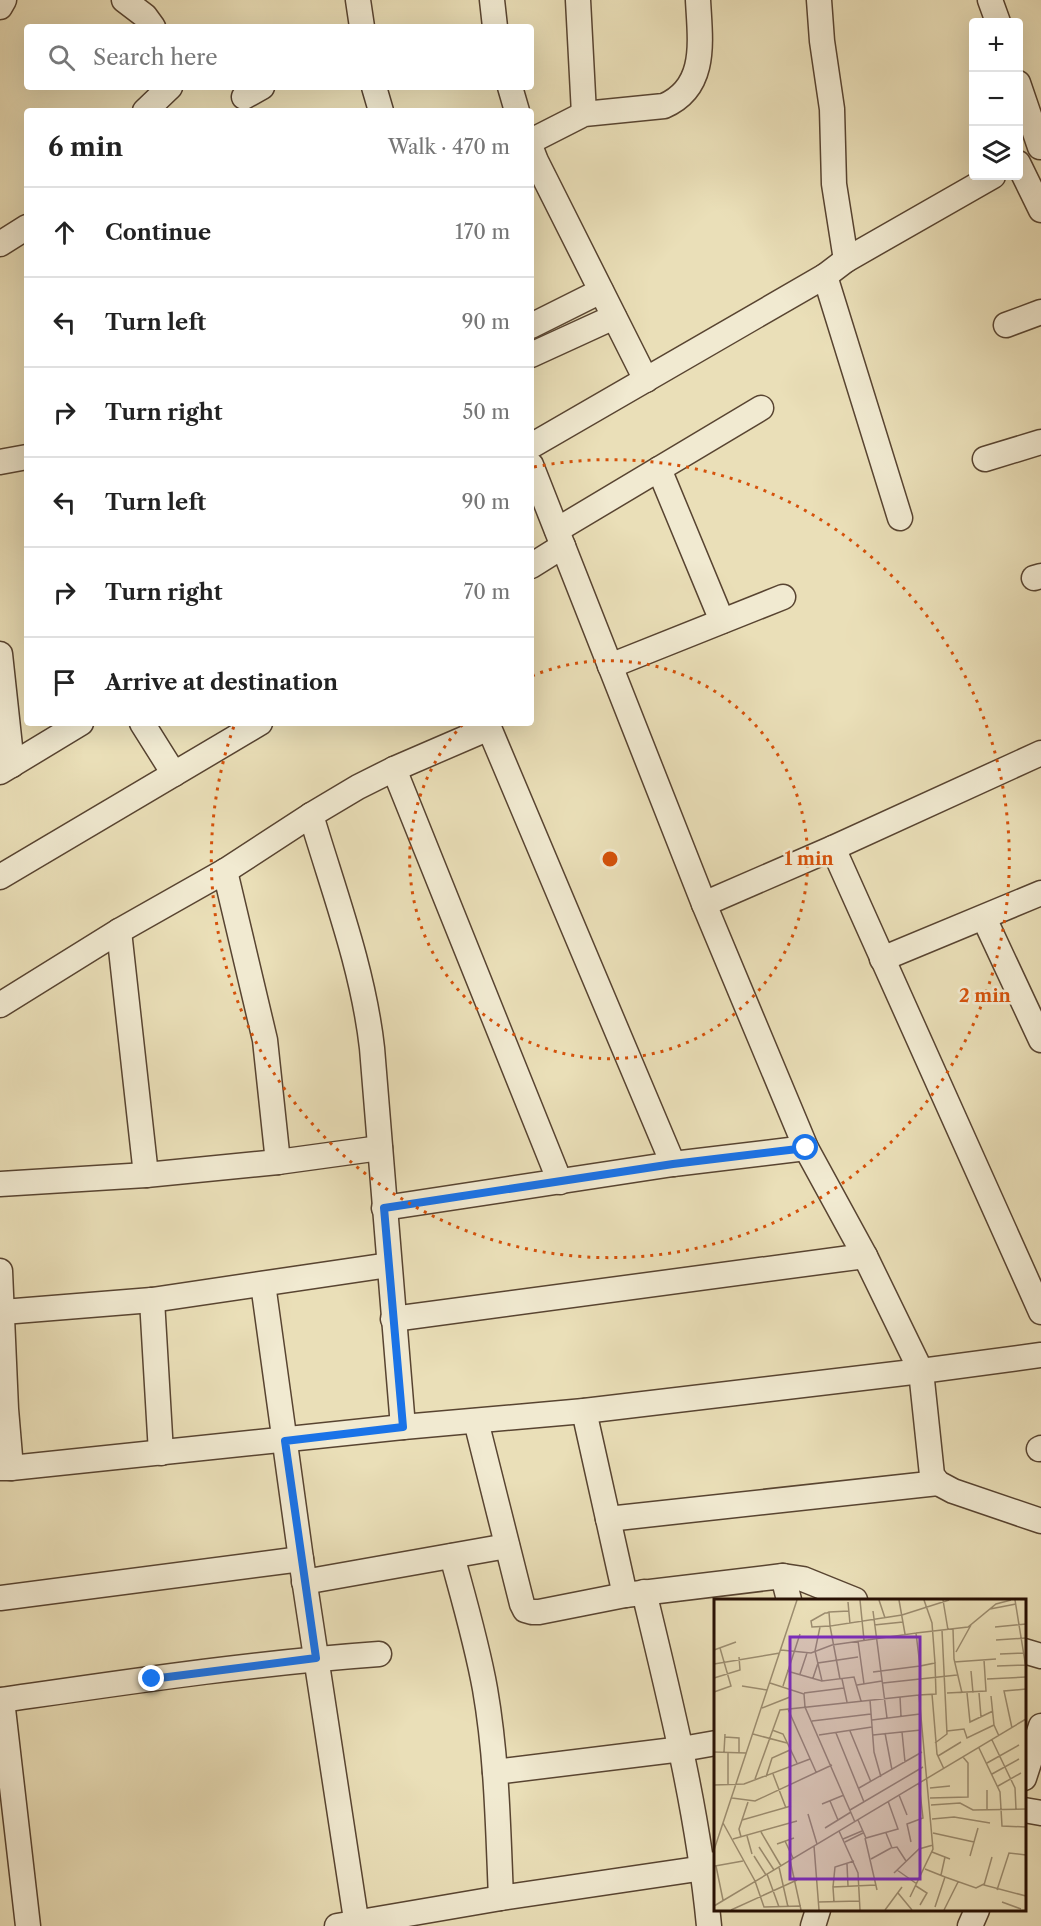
<!DOCTYPE html>
<html lang="en">
<head>
<meta charset="utf-8">
<style>
	body { margin:0; font-family:"Libre Caslon Text",serif; background:#f2f2f2; color:#222 }
	.controls { position:absolute; right:18px; top:18px; display:grid; overflow:hidden; border-radius:6px; box-shadow:0 6px 24px #0002 }
	.controls button { width:54px; height:54px; display:grid; place-items:center; padding:0; border:0; border-bottom:2px solid #e0e0e0; background:#fff; color:#222; font:30px sans-serif }
	.stop { position:absolute; width:18px; height:18px; margin:-14px; border:4px solid #1a73e8; border-radius:50%; background:#fff }
	.stop.end { background:#1a73e8; border-color:#fff; box-shadow:0 2px 6px #0008 }
	.list { margin:0; padding:0; list-style:none }
	h2 { display:flex; justify-content:space-between; align-items:center; height:78px; margin:0; padding:0 24px; font-size:26px }
	h2 small { font-size:20px; font-weight:400; color:#767676 }
	.list li { display:grid; grid-template-columns:39px 1fr auto; gap:18px; align-items:center; box-sizing:border-box; height:90px; padding:0 24px; border-top:2px solid #e0e0e0 }
	.list b { display:block; font-size:22px; white-space:nowrap }
	.list em { font-size:20px; font-style:normal; color:#767676 }
	.icon { flex:none; width:33px; height:33px; fill:none; stroke:currentColor; stroke-width:2; stroke-linecap:round; stroke-linejoin:round }
	.map { position:relative; flex:none; width:1041px; height:1926px; overflow:hidden }
	.search { position:absolute; background:#fff; box-shadow:0 6px 24px #0002; left:24px; top:24px; width:510px; height:66px; display:flex; align-items:center; gap:15px; box-sizing:border-box; padding:0 21px; border-radius:6px; color:#767676; font-size:22px }
	.panel { position:absolute; background:#fff; box-shadow:0 6px 24px #0002; left:24px; top:108px; width:510px; height:618px; border-radius:6px }
	.map>svg:first-child { display:block }
	.lines { fill:none; stroke-linecap:round; stroke-linejoin:round }
	.minor-casing { stroke:#584431; stroke-width:27 }
	.minor { stroke:#f1ead1; stroke-width:24 }
	.route { stroke:#1a73e8; stroke-width:8 }
	.ring { fill:none; stroke:#d5520b; stroke-width:3; stroke-dasharray:3 6 }
	.inset-road { fill:none; stroke:#9c8d70; stroke-width:1.5 }
	.view { fill:#7b2cbf; fill-opacity:0.15; stroke:#7b2cbf; stroke-width:3 }
	.inset-edge { fill:none; stroke:#281104; stroke-width:3 }
	.centre { fill:#d5520b; stroke:#f1ead1; stroke-width:3 }
	.ring-label { font-size:18px; text-anchor:middle; font-weight:bold; fill:#d5520b; stroke:#f1ead1; stroke-width:5; stroke-linejoin:round; paint-order:stroke }
</style>
</head>
<body>
<div class="map">
<svg width="1041" height="1926" viewBox="0 0 1041 1926">
	<rect width="100%" height="100%" fill="#eadfb8"/>
	<filter id="stains"><feTurbulence type="fractalNoise" baseFrequency=".00333" numOctaves="4"/><feColorMatrix values="0 0 0 0 .2 0 0 0 0 .09 0 0 0 0 .02 0 0 0 .5 -.17"/></filter>
	<radialGradient id="worn" r=".72"><stop offset=".6" stop-color="#630" stop-opacity="0"/><stop offset="1" stop-color="#630" stop-opacity=".3"/></radialGradient>
	<g class="lines">
		<defs>
			<g id="minor">
				<path d="M124 0 145 16 153 27"/>
				<path d="M358 0 362 27"/>
				<path d="M492 0 495 27"/>
				<path d="M578 0 584 114"/>
				<path d="M819 0 822 41 832 109 834 184 846 260"/>
				<path d="M990 0 998 22"/>
				<path d="M0 7 4 0"/>
				<path d="M1018 83 1040 147"/>
				<path d="M374 87 381 111"/>
				<path d="M510 87 517 111"/>
				<path d="M244 97 262 87"/>
				<path d="M145 111 170 87"/>
				<path d="M531 141 584 114 664 106C708 87 700 40 698 0"/>
				<path d="M531 148 536 161 646 380"/>
				<path d="M1018 163 1041 210"/>
				<path d="M0 244 27 227"/>
				<path d="M825 276 900 518"/>
				<path d="M1006 325 1041 312"/>
				<path d="M531 326 601 291"/>
				<path d="M531 355 614 317"/>
				<path d="M531 446 825 276 846 260 993 176"/>
				<path d="M985 459 1041 442"/>
				<path d="M0 462 27 457"/>
				<path d="M531 465 704 904 806 1148 865 1256 921 1371 932 1475 938 1483 953 1491 1041 1521"/>
				<path d="M659 469 722 621"/>
				<path d="M557 530 761 408"/>
				<path d="M531 566 563 546"/>
				<path d="M1034 578 1041 576"/>
				<path d="M0 654 12 765"/>
				<path d="M610 666 783 597"/>
				<path d="M142 723 174 774"/>
				<path d="M487 723 673 1164"/>
				<path d="M394 769 560 1182"/>
				<path d="M0 772 81 723"/>
				<path d="M311 815C334 892 363 968 372 1048L403 1427"/>
				<path d="M833 848 1041 1312"/>
				<path d="M225 871 265 1040 278 1162"/>
				<path d="M0 877 260 723"/>
				<path d="M704 904 833 848 1041 753"/>
				<path d="M984 918 1041 1040"/>
				<path d="M119 931 146 1175"/>
				<path d="M882 959 1041 893"/>
				<path d="M0 1005 119 931 225 871 311 815 358 787 394 769 489 728"/>
				<path d="M0 1184 146 1175 278 1162 380 1148"/>
				<path d="M384 1208 673 1164 806 1148"/>
				<path d="M0 1271 6 1409 11 1468H0"/>
				<path d="M263 1284 301 1559 357 1926"/>
				<path d="M152 1300 161 1453"/>
				<path d="M3 1312 152 1300 389 1265"/>
				<path d="M393 1319 865 1256"/>
				<path d="M584 1411 625 1595"/>
				<path d="M476 1421 522 1604 525 1610 532 1612H539L625 1595 783 1576 789 1600"/>
				<path d="M1039 1449 1041 1448"/>
				<path d="M11 1468 403 1427 584 1411 921 1371 1041 1355"/>
				<path d="M608 1519 938 1483"/>
				<path d="M452 1556C464 1600 477 1644 485 1689 497 1758 498 1828 501 1898"/>
				<path d="M783 1576 803 1579 855 1600"/>
				<path d="M304 1582 507 1546"/>
				<path d="M644 1592C671 1704 698 1811 709 1926"/>
				<path d="M0 1598 301 1559"/>
				<path d="M1024 1651 1041 1656"/>
				<path d="M2 1700C127 1682 253 1663 379 1654"/>
				<path d="M0 1701 2 1700 28 1926"/>
				<path d="M495 1772 682 1749 716 1743"/>
				<path d="M1024 1778 1041 1726"/>
				<path d="M1024 1810 1041 1813"/>
				<path d="M337 1926 501 1898 704 1868 716 1864"/>
				<path d="M813 1926 818 1910"/>
				<path d="M970 1926 977 1910"/>
			</g>
		</defs>
		<use href="#minor" class="minor-casing"/>
		<use href="#minor" class="minor"/>
	</g>
	<g class="lines">
		<path class="route" d="M152 1679 316 1658 285 1441 403 1427 384 1208 673 1164 806 1148"/>
	</g>
	<g class="ring">
		<path d="M532 676A199 199 0 1 1 464 723"/>
		<path d="M534 467A399 399 0 1 1 234 726"/>
	</g>
	<g transform="translate(714 1599)">
		<rect width="312" height="312" fill="#eadfb8"/>
		<path class="inset-road" d="M146 1 150 41M165 1 171 19M185 1 191 35M210 1 218 24 221 64M229 1 234 31M301 1 312 69M134 3 136 25M276 10 302 5M159 12 173 119M115 13 116 27 98 28 97 22 111 14H113L115 13 135 12M160 26 189 23M106 28 101 52 108 82 140 78 147 102M281 28 312 25M239 30 240 60 248 94M202 34 254 28 282 5 297 1M282 41 312 39M144 42 150 85M0 51 22 43M67 51 97 54 118 46 202 34 206 67 221 64 222 95 205 96 219 250 196 298M242 53 257 26M286 55 310 54M240 63 282 60M0 65 66 54M283 67 311 66M73 72 108 82M257 72 259 94M159 73 206 67M86 75 93 54M0 79 26 71 25 58M99 79 104 64 144 58M126 80 116 27 188 16 235 1M128 80 133 103M273 80 312 78M56 84 90 95 91 108 141 223M169 84 243 76M143 86 168 82M28 87 53 91M69 87 86 35M0 93 17 87 6 49M90 94 130 89M233 94 272 92 270 61M253 94 256 123 279 112M265 94 267 118M218 95 223 155 230 170M277 97 280 126 285 137M186 98 187 117M156 101 160 153 167 178M48 109 76 98M74 110 102 173M158 121 206 115M98 122 157 115M298 129 290 92 312 90M58 131 69 135 83 164M136 132 157 183M233 132 250 130 253 139 280 126M188 133 191 163M122 134 150 203M171 134 178 171M39 135 73 144M105 136 158 128M159 136 207 131M11 138 25 139V154M278 141 301 189 302 210M221 144 233 135 228 31M265 149 286 193 288 227 312 228M0 153 32 154M10 153 11 135M14 153V186M224 157 247 143M273 164 305 146M59 175 72 209M278 175 305 160M52 178 58 159 76 151M41 180 66 111 205 96M0 186 30 185 96 160M284 187 307 174M145 189 208 153M216 189 236 187M185 196 193 216M18 199 41 202 118 166M216 199 254 198V164L249 158M116 202 124 221M108 205 130 196M217 206 246 204 259 211 312 210M136 211 209 168M273 211V191M94 215 103 245M218 220 240 218 276 224M28 221 77 207M144 221 152 239 184 230 174 202M9 224 41 282 50 308 87 307M111 229 137 213M125 232 144 274 146 311M47 233 67 267M172 234 178 249 183 248 192 262M219 234 260 243M33 237 38 255M27 238 25 230 34 203M151 239 163 291M19 240 83 222M129 240 148 232M71 242 79 259M131 243 149 234M197 243 193 225 209 219 205 184M63 245 80 239M100 247 105 311M45 248 60 271M0 251 83 1M218 253 236 260M40 257 52 276M256 257 264 229M278 258 270 286 312 297M157 260 177 249M76 261 87 311M133 265 134 287M1 267 29 262M2 267 9 301M65 268 74 308M211 270 231 278 221 308M183 271 203 285M180 274 205 250 219 246M53 275 65 308M227 276 231 258M231 278 262 289 270 285M202 287 213 294 206 306M119 288 121 268 140 262M283 291 295 254 312 256M184 294 198 311M104 303 146 302M120 303 119 288 162 286M288 303 307 310M0 307 312 120M17 311 83 281M171 311 188 288M230 311 244 283"/>
		<path class="view" d="M76 38H206V280H76Z"/>
		<rect width="312" height="312" class="inset-edge"/>
	</g>
	<circle cx="610" cy="859" r="9" class="centre"/>
	<g class="ring-label">
		<text x="809" y="865">1 min</text>
		<text x="985" y="1002">2 min</text>
	</g>
	<rect width="100%" height="100%" filter="url(#stains)"/>
	<rect width="100%" height="100%" fill="url(#worn)"/>
</svg>
<div class="controls">
<button>+</button>
<button>−</button>
<button><svg class="icon" aria-label="layers" viewBox="0 0 24 24"><path d="M12 4l9 5-9 5-9-5zM3 14l9 5 9-5"/></svg></button>
</div>
<div class="stop" style="left:806px;top:1148px"></div>
<div class="stop end" style="left:152px;top:1679px"></div>
<div class="search"><svg class="icon" aria-label="search" viewBox="0 0 24 24"><circle cx="10" cy="10" r="6"/><path d="M15 15l6 6"/></svg>Search here</div>
<section class="panel">
<h2>6 min<small>Walk · 470 m</small></h2>
<ul class="list">
<li><svg class="icon" aria-label="ahead" viewBox="0 0 24 24"><path d="M12 20V5M6 11l6-6 6 6"/></svg><div><b>Continue</b></div><em>170 m</em></li>
<li><svg class="icon" aria-label="left" viewBox="0 0 24 24"><path d="M17 20v-9H6M10 6l-5 5 5 5"/></svg><div><b>Turn left</b></div><em>90 m</em></li>
<li><svg class="icon" aria-label="right" viewBox="0 0 24 24"><path d="M7 20v-9h11M14 6l5 5-5 5"/></svg><div><b>Turn right</b></div><em>50 m</em></li>
<li><svg class="icon" aria-label="left" viewBox="0 0 24 24"><path d="M17 20v-9H6M10 6l-5 5 5 5"/></svg><div><b>Turn left</b></div><em>90 m</em></li>
<li><svg class="icon" aria-label="right" viewBox="0 0 24 24"><path d="M7 20v-9h11M14 6l5 5-5 5"/></svg><div><b>Turn right</b></div><em>70 m</em></li>
<li><svg class="icon" aria-label="arrive" viewBox="0 0 24 24"><path d="M6 21V4h12l-3 4 3 4H6"/></svg><div><b>Arrive at destination</b></div></li>
</ul>
</section>
</div>
</body>
</html>
